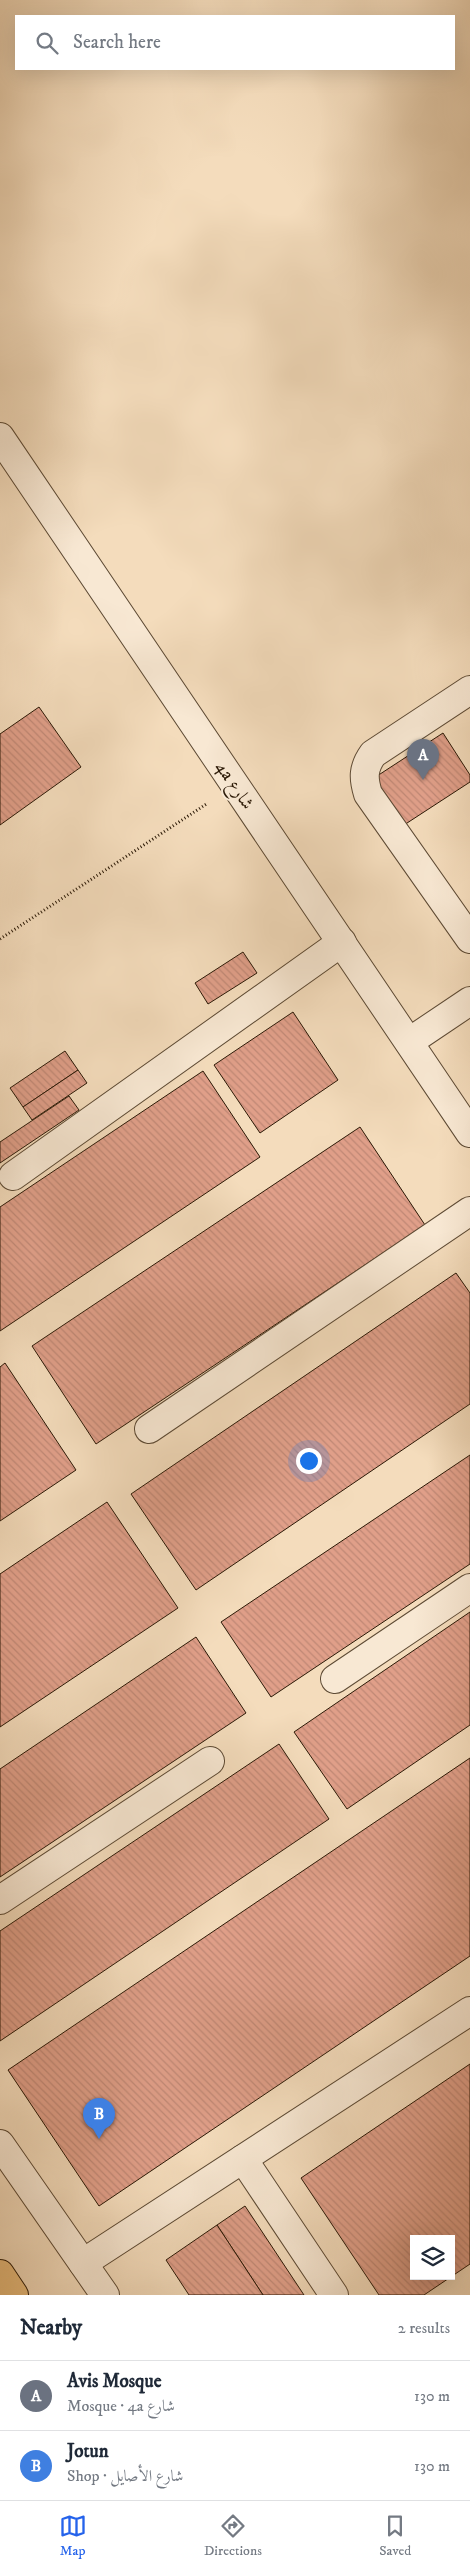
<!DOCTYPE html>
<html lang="en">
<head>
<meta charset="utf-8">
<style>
	body { margin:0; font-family:"IM FELL DW Pica",Amiri,serif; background:#f2f2f3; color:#1f2937 }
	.controls { position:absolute; right:15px; bottom:15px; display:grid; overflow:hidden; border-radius:0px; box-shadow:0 5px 20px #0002 }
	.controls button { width:45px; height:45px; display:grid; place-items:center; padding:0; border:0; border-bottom:1px solid #e0e1e3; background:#fff; color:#1f2937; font:25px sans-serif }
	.you { position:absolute; left:308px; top:1460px; width:18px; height:18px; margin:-12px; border:4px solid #fff; border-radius:50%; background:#1a73e8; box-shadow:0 0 0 8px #1a73e833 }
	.badge { display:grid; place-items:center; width:32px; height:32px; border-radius:50%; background:#2563eb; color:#fff; font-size:16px; font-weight:700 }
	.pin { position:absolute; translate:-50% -41px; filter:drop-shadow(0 1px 2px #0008) }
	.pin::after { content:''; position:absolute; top:26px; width:18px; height:15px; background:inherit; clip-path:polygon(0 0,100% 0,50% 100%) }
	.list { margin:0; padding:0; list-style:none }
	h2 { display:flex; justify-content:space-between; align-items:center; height:65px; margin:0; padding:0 20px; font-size:21px }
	h2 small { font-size:16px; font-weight:400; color:#747a83 }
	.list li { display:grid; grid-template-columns:32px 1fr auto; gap:15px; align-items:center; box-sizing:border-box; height:70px; padding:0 20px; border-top:1px solid #e0e1e3 }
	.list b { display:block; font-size:19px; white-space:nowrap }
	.list p { margin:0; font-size:16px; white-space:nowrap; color:#747a83 }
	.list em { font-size:16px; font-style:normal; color:#747a83 }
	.icon { flex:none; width:28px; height:28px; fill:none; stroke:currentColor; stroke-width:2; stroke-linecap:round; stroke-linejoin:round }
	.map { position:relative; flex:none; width:470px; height:2295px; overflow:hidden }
	.search { position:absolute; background:#fff; box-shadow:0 5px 20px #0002; left:15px; right:15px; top:15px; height:55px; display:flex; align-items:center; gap:12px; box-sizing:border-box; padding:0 18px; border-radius:0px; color:#747a83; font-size:19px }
	.sheet { height:205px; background:#fff }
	nav { display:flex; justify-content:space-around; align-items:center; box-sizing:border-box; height:70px; border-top:1px solid #e0e1e3; background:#fff; font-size:14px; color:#747a83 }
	nav a { display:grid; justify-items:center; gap:2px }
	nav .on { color:#2563eb }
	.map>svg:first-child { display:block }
	.building { fill:url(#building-back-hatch); stroke:#2b1906; fill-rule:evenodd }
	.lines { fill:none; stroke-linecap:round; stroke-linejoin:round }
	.minor-casing { stroke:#5d4a34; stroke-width:30 }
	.major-casing { stroke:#2b1906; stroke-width:30 }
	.path { stroke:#2b1906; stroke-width:3; stroke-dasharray:1 2.5; stroke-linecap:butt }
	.minor { stroke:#f8e8d3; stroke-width:28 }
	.major { stroke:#eabe7e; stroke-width:28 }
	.labels { text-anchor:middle; stroke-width:4; stroke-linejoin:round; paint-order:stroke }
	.street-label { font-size:18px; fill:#2b1906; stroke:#f8e8d3 }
</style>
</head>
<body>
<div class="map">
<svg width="470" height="2295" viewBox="0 0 470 2295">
	<defs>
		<pattern id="building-back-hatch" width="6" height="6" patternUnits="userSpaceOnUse" patternTransform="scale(1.25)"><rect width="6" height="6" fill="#e09f89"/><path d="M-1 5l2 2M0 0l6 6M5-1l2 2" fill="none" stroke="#c08875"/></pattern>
	</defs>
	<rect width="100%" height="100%" fill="#f4dcbc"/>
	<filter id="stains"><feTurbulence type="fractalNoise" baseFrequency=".004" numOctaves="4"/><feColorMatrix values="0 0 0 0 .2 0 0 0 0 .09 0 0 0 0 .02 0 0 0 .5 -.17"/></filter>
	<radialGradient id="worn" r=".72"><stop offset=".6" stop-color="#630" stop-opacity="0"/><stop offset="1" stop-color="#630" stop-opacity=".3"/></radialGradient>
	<g class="building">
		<path d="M39 707 81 767 0 825V734Z"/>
		<path d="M443 733 470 775V782L404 825 374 778Z"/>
		<path d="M243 952 257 973 208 1004 195 983Z"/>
		<path d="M293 1012 338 1080 260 1133 214 1065Z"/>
		<path d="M65 1051 78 1070 23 1107 10 1088Z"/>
		<path d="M78 1070 87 1083 32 1120 23 1107Z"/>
		<path d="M203 1071 260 1157 0 1331V1207Z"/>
		<path d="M69 1096 79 1110 0 1163V1142Z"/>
		<path d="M360 1127 425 1225 96 1444 32 1346Z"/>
		<path d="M456 1273 470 1293V1404L196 1590 131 1494Z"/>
		<path d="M5 1363 76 1470 0 1521V1367Z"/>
		<path d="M470 1455V1564L271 1697 221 1622Z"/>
		<path d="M107 1502 178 1608 0 1727V1574Z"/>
		<path d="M470 1612V1725L347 1809 294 1732Z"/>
		<path d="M196 1637 246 1713 0 1877V1769Z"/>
		<path d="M279 1744 329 1819 0 2041V1931Z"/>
		<path d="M470 1758V1956L99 2206 8 2070Z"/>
		<path d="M470 2064V2264L424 2295H379L301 2178ZM414 2239H451V2276H414Z"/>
		<path d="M245 2206 304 2295H263L217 2225Z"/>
		<path d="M217 2225 263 2295H189L166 2260Z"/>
	</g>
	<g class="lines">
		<defs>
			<g id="minor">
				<path d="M0 437 470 1133"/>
				<path d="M470 690 373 754C363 768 363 778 368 794L470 939"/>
				<path d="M409 1042 470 1001"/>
				<path d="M13 1176 342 942"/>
				<path d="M149 1429 470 1211"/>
				<path d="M335 1679 470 1588"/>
				<path d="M0 1900 210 1761"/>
				<path d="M0 2144 105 2295"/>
				<path d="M243 2159 334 2295"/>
				<path d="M83 2263 470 2011"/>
			</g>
			<path id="major" d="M0 2274 14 2295"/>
		</defs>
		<use href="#minor" class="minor-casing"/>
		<use href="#major" class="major-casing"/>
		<path class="path" d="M0 939 208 803"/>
		<use href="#minor" class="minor"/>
		<use href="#major" class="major"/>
	</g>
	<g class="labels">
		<g class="street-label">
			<text transform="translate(235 785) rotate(56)" y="6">4a شارع</text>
		</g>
	</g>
	<rect width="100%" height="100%" filter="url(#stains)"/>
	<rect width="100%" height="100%" fill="url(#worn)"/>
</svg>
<div class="controls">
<button><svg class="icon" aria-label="layers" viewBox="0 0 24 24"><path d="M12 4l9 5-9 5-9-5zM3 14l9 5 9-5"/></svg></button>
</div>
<div class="you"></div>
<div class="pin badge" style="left:423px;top:780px;background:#6b7280">A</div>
<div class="pin badge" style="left:99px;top:2139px;background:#3f7fe0">B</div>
<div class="search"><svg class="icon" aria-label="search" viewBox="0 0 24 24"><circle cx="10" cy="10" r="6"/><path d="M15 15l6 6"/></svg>Search here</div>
</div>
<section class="sheet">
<h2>Nearby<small>2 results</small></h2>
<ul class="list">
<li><span class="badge" style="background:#6b7280">A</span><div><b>Avis Mosque</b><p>Mosque · 4a شارع</p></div><em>130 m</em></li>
<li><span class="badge" style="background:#3f7fe0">B</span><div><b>Jotun</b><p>Shop · شارع الأصايل</p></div><em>130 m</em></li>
</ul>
</section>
<nav>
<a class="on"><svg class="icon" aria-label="map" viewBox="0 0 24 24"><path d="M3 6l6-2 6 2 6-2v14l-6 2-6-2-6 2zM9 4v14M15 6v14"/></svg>Map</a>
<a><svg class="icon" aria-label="directions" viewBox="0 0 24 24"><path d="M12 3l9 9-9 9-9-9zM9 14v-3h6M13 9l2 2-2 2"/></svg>Directions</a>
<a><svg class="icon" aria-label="saved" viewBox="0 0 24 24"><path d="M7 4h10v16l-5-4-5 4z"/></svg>Saved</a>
</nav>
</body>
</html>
